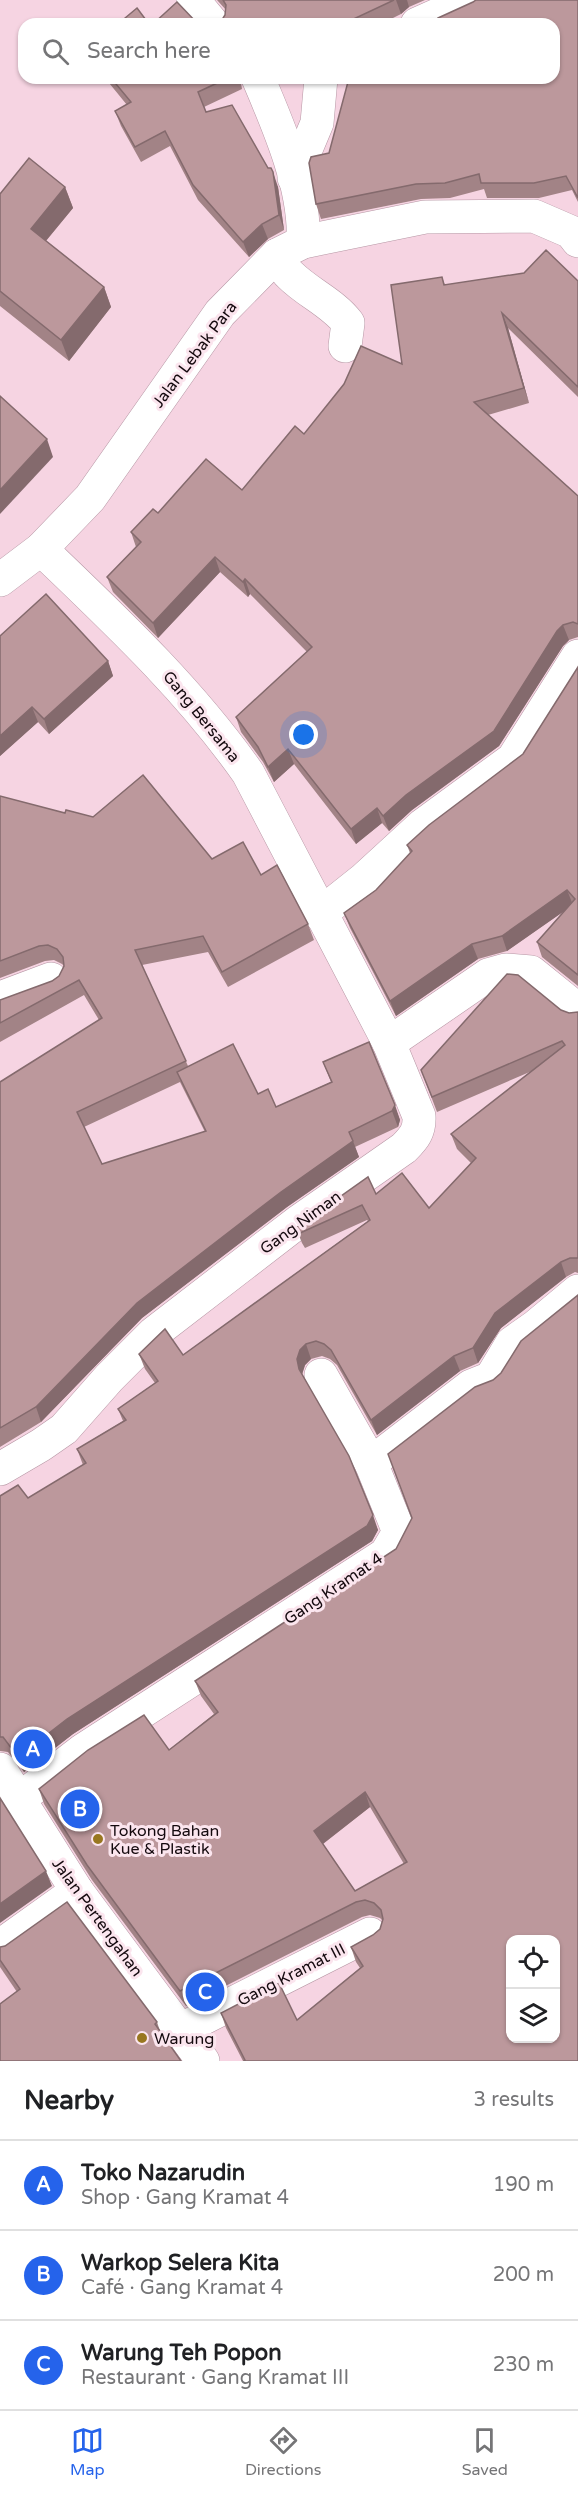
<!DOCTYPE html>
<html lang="en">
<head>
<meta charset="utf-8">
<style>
	body { margin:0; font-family:"Varela Round",sans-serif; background:#f2f2f2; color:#202124 }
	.controls { position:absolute; right:18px; bottom:18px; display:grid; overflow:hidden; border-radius:12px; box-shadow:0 2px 4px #0004 }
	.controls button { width:54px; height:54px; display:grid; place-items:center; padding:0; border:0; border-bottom:2px solid #e0e0e0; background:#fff; color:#202124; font:30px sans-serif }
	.you { position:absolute; left:304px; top:735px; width:21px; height:21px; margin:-15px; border:4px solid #fff; border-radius:50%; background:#1a73e8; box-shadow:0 0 0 9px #1a73e833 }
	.badge { display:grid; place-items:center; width:39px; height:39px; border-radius:50%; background:#2563eb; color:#fff; font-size:20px; font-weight:700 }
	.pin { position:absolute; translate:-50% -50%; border:3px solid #fff; box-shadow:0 2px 6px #0006 }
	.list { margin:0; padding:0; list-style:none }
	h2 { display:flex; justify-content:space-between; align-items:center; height:78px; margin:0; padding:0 24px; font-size:26px }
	h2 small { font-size:20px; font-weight:400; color:#757577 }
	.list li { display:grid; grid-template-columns:39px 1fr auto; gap:18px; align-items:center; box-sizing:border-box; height:90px; padding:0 24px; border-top:2px solid #e0e0e0 }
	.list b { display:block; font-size:22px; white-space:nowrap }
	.list p { margin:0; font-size:20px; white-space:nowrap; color:#757577 }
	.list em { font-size:20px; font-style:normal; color:#757577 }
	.icon { flex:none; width:33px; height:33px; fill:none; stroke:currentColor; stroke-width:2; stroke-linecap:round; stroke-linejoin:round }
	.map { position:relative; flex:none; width:578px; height:2061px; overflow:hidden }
	.search { position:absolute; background:#fff; box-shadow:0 2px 4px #0004; left:18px; right:18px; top:18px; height:66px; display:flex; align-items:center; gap:15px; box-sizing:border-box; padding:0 21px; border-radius:18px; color:#757577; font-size:22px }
	.sheet { height:348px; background:#fff }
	nav { display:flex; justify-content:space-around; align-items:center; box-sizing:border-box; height:84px; border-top:2px solid #e0e0e0; background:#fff; font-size:16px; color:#757577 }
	nav a { display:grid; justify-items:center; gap:3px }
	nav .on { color:#2563eb }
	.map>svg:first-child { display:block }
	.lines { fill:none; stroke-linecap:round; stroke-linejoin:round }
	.street-casing { stroke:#b696a4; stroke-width:34 }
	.secondary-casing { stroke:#b696a4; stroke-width:34 }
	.street { stroke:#fff; stroke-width:33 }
	.secondary { stroke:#fff; stroke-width:33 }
	.wall { fill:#a28386; fill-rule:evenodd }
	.shaded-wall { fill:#846a6d }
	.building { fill:#bc989c; stroke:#846a6d; stroke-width:1.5; fill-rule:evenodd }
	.poi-dot { fill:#987720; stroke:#fbe5ee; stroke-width:2 }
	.labels { text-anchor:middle; stroke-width:6; stroke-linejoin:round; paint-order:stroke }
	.street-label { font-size:16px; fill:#14090e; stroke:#fbe5ee }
	.poi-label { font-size:16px; fill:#14090e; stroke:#fbe5ee; text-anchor:start }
</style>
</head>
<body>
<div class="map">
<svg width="578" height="2061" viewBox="0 0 578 2061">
	<rect width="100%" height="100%" fill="#f6d4e2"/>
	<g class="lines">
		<defs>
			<g id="street">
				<path d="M193 0 213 24"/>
				<path d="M417 24 471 0"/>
				<path d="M258 78C279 127 306 189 303 242"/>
				<path d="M294 178 317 123 321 78"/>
				<path d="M277 255C281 262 284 270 290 275 308 293 333 303 348 323L345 346"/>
				<path d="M0 580 41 549 90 498 220 313 277 255 303 242 425 217 534 216 571 232 578 241"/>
				<path d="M320 914 364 879 423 825 513 759 578 656"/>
				<path d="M0 998 51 979"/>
				<path d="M389 1043 488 975 506 970 531 972 578 1010"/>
				<path d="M321 1375 371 1463"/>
				<path d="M0 1469 41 1445 64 1429 109 1378 154 1333 298 1222 404 1148C414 1138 420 1131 419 1116L389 1043 248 773C189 689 115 620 41 549"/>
				<path d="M18 1800 83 1750 386 1554 399 1532 371 1463 471 1386 491 1378 512 1343 536 1326 578 1291"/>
				<path d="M0 1946 77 1891"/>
				<path d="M180 2030 370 1934"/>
			</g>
			<path id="secondary" d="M0 1769 77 1891 203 2061"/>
		</defs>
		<use href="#street" class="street-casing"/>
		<use href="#secondary" class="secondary-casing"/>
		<use href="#street" class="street"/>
		<use href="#secondary" class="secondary"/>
	</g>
	<g class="wall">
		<path d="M217 0H425L409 7 401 14 381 24H218L220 23 225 15 226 10Z"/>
		<path d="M578 0V202L572 190 539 198H487L484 189 450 198 421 199 321 219 316 204 329 153 554 78 473 2Z"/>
		<path d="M105 78H240L242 89 204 107 206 112 278 187 284 230 268 239 249 257 198 200 170 146 141 162 121 126 115 111 127 105Z"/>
		<path d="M65 187 73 208 46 241 104 287 111 307 69 361 0 306V194Z"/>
		<path d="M442 277 445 285 578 281V397L508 328 529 403 488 415 578 496V637L569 640 563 646 499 746 412 810 389 831 382 823 356 844 294 764 274 782 263 762 241 732 236 717 307 652 250 594 248 597 220 572 158 638 113 592 107 577 136 547 131 532 158 513 242 490 304 434 402 364Z"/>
		<path d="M0 636 108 661 113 676 49 734 38 722 0 756Z"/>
		<path d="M578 667V986L542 957 537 942 564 911 507 951 478 959 396 1016 350 928 344 913 376 890 410 853 407 845 523 754Z"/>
		<path d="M0 796 212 859 261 875 308 924 314 940 228 987 208 952 142 965 188 1066 258 1094 276 1107 331 1082 323 1062 369 1042 400 1120 398 1127 355 1147 359 1157 287 1207 142 1318 41 1422 0 1447V1082L99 1020 84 995 0 1042V1000L52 981 59 976 64 966 62 964 54 960 45 961 0 978ZM180 1082 205 1132 102 1164 84 1127Z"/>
		<path d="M561 1010 569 1013 578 1012V1273L575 1272 566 1277 501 1328 478 1363 460 1371 377 1435 337 1365 330 1359 322 1356 311 1359 305 1365 302 1375 378 1530 372 1541 73 1734 24 1772 8 1752 0 1751V1496L28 1498 83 1465 77 1449 123 1421 118 1409 155 1383 145 1369 139 1354 183 1355 368 1221 367 1220 305 1248 302 1243 296 1228 376 1194 429 1208 471 1163 457 1149 451 1134 532 1071 437 1112 421 1070Z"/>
		<path d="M501 1373 578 2061H243L226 2028 221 2013 297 2020 360 1968 356 1962 351 1947 373 1935 380 1929 383 1921 380 1918 370 1915 362 1917 186 2006 92 1880 44 1804 39 1789 169 1750 214 1714 201 1696 195 1681 396 1549 493 1380ZM370 1807 404 1864 355 1891 323 1844Z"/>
		<path d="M0 1960 157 2022 160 2031 17 1992 0 1967Z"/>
	</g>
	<g class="shaded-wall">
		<path d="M396 0H407L409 7 401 14Z"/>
		<path d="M273 172 278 187 284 230 279 215Z"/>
		<path d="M65 187 73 208 39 249 31 229Z"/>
		<path d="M262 224 268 239 249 257 243 242Z"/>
		<path d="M104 287 111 307 69 361 61 340Z"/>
		<path d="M502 313 508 328 529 403 524 388Z"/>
		<path d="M47 439 53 457 0 514V490Z"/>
		<path d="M215 557 220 572 158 638 153 623Z"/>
		<path d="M245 579 250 594 248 597 243 582Z"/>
		<path d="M563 625 569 640 563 646 499 746 412 810 389 831 383 816Z"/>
		<path d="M108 661 113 676 49 734 44 719Z"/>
		<path d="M32 707 38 722 0 756V736Z"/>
		<path d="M288 749 294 764 274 782 268 767Z"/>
		<path d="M377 808 382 823 356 844 351 829Z"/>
		<path d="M567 890 573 905 507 951 502 936Z"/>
		<path d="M472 944 478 959 396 1016 390 1001Z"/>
		<path d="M395 1105 400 1120 398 1127 392 1111Z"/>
		<path d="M353 1141 359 1157 287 1207 142 1318 41 1422 36 1407 137 1303 281 1192Z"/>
		<path d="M561 1262 566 1277 501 1328 478 1363 473 1348 495 1313Z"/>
		<path d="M306 1344 311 1359 305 1365 302 1374 299 1369 297 1359 300 1350Z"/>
		<path d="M454 1356 460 1371 377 1435 371 1420Z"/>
		<path d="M373 1515 378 1530 372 1541 73 1734 24 1772 18 1757 67 1719Z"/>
		<path d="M365 1792 370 1807 320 1846 314 1831Z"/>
		<path d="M46 1871 52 1886 0 1923V1904Z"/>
	</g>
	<g class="building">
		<path d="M223 0H394L343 24H218L220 23 225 15 226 5Z"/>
		<path d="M476 0H578V198L566 176 534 183H481L479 174 445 183 416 184 316 204 309 163 311 157 329 153 349 78H554V24H440L438 18 473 2Z"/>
		<path d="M177 2 198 24H153Z"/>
		<path d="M137 8 149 24H118Z"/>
		<path d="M111 78H228L198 92 206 112 232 105 268 168H271L273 172 279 215 262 224 243 242 193 185 165 131 135 147 115 111 131 102Z"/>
		<path d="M29 158 65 187 31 229 104 287 61 340 0 291V194Z"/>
		<path d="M546 250 578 281V387L502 313 524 388 474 402 578 496V624L573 622 563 625 557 631 494 731 406 795 383 816 377 808 351 829 288 749 268 767 258 747 236 717 312 647 245 579 243 582 215 557 153 623 107 577 141 542 131 532 153 509 158 513 206 459 242 490 295 426 304 434 344 384 361 346 402 364 391 285 442 277 444 285 524 273Z"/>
		<path d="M0 396 47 439 0 490Z"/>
		<path d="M46 594 108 661 44 719 32 707 0 736V636Z"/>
		<path d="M578 667V975L537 942 575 899 567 890 502 936 472 944 390 1001 344 913 376 890 412 851 407 845 429 825 523 754Z"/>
		<path d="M143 775 212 859 243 842 261 875 277 865 308 924 222 972 203 936 135 950 186 1061 77 1112 102 1164 206 1131 177 1072 233 1044 258 1094 268 1089 276 1107 332 1082 323 1062 369 1042 395 1105 392 1111 349 1132 353 1141 281 1192 137 1303 36 1407 0 1428V1082L102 1018 79 980 0 1023V1000L52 981 59 976 64 966 63 957 57 949 48 945 39 946 0 961V796L65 813 66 810 93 817Z"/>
		<path d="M507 974 518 975 561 1010 569 1013 578 1012V1258H570L561 1262 495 1313 473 1348 454 1356 371 1420 331 1350 324 1344 316 1341 306 1344 300 1350 297 1359 299 1369 349 1456 373 1515 367 1526 67 1719 18 1757 3 1737H0V1496L18 1485 28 1498 86 1463 77 1449 126 1420 118 1409 158 1381 139 1354 165 1329 183 1355 370 1220 362 1205 300 1233 296 1228 368 1177 376 1194 402 1173 429 1208 476 1158 451 1134 565 1045 562 1041 432 1097 421 1070Z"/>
		<path d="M578 1295V2061H244L245 2060 221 2013 279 1983 297 2020 363 1966 351 1947 373 1935 380 1929 383 1919 381 1910 374 1903 365 1900 356 1902 180 1991 87 1865 39 1789 88 1750 144 1715 169 1750 218 1712 195 1681 396 1549 412 1518 388 1454 475 1387 493 1380 501 1373 521 1341ZM365 1792 407 1862 355 1891 314 1831ZM510 1940H555V2038H510Z"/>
		<path d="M0 1798 46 1871 0 1904Z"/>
		<path d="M67 1902 157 2022 155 2024 181 2061H0V2004L20 1989 0 1960V1947L5 1946Z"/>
	</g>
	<g class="poi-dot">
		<circle cx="98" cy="1839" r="6"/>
		<circle cx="142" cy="2038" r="6"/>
	</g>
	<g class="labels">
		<g class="street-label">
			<text transform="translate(194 354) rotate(-53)" y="6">Jalan Lebak Para</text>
			<text transform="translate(202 716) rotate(51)" y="6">Gang Bersama</text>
			<text transform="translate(300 1222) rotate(-36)" y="6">Gang Niman</text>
			<text transform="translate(333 1588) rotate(-34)" y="6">Gang Kramat 4</text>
			<text transform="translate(98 1917) rotate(54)" y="6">Jalan Pertengahan</text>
			<text transform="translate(291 1974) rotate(-27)" y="6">Gang Kramat III</text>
		</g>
		<g class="poi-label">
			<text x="110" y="1836">Tokong Bahan<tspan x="110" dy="18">Kue &amp; Plastik</tspan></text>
			<text x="154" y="2044">Warung</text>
		</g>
	</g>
</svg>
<div class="controls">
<button><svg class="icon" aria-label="locate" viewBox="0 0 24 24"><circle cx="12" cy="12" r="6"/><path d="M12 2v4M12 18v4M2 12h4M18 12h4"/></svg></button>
<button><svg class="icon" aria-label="layers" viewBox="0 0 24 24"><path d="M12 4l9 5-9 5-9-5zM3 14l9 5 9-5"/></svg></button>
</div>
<div class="you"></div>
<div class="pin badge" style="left:33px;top:1749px">A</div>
<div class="pin badge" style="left:80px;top:1809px">B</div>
<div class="pin badge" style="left:205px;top:1992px">C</div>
<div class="search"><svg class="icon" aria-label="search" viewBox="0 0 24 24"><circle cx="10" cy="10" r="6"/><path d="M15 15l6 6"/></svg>Search here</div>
</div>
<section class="sheet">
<h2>Nearby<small>3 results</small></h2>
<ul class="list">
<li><span class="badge">A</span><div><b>Toko Nazarudin</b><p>Shop · Gang Kramat 4</p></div><em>190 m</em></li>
<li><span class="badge">B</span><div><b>Warkop Selera Kita</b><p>Café · Gang Kramat 4</p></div><em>200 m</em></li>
<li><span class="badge">C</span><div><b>Warung Teh Popon</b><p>Restaurant · Gang Kramat III</p></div><em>230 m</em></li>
</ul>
</section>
<nav>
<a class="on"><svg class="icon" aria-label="map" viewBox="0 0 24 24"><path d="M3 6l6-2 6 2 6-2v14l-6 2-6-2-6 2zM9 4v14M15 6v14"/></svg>Map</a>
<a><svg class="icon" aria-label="directions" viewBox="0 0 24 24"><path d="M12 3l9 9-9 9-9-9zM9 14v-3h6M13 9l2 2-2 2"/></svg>Directions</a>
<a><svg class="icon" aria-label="saved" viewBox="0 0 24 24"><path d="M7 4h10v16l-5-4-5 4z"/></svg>Saved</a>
</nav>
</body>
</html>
